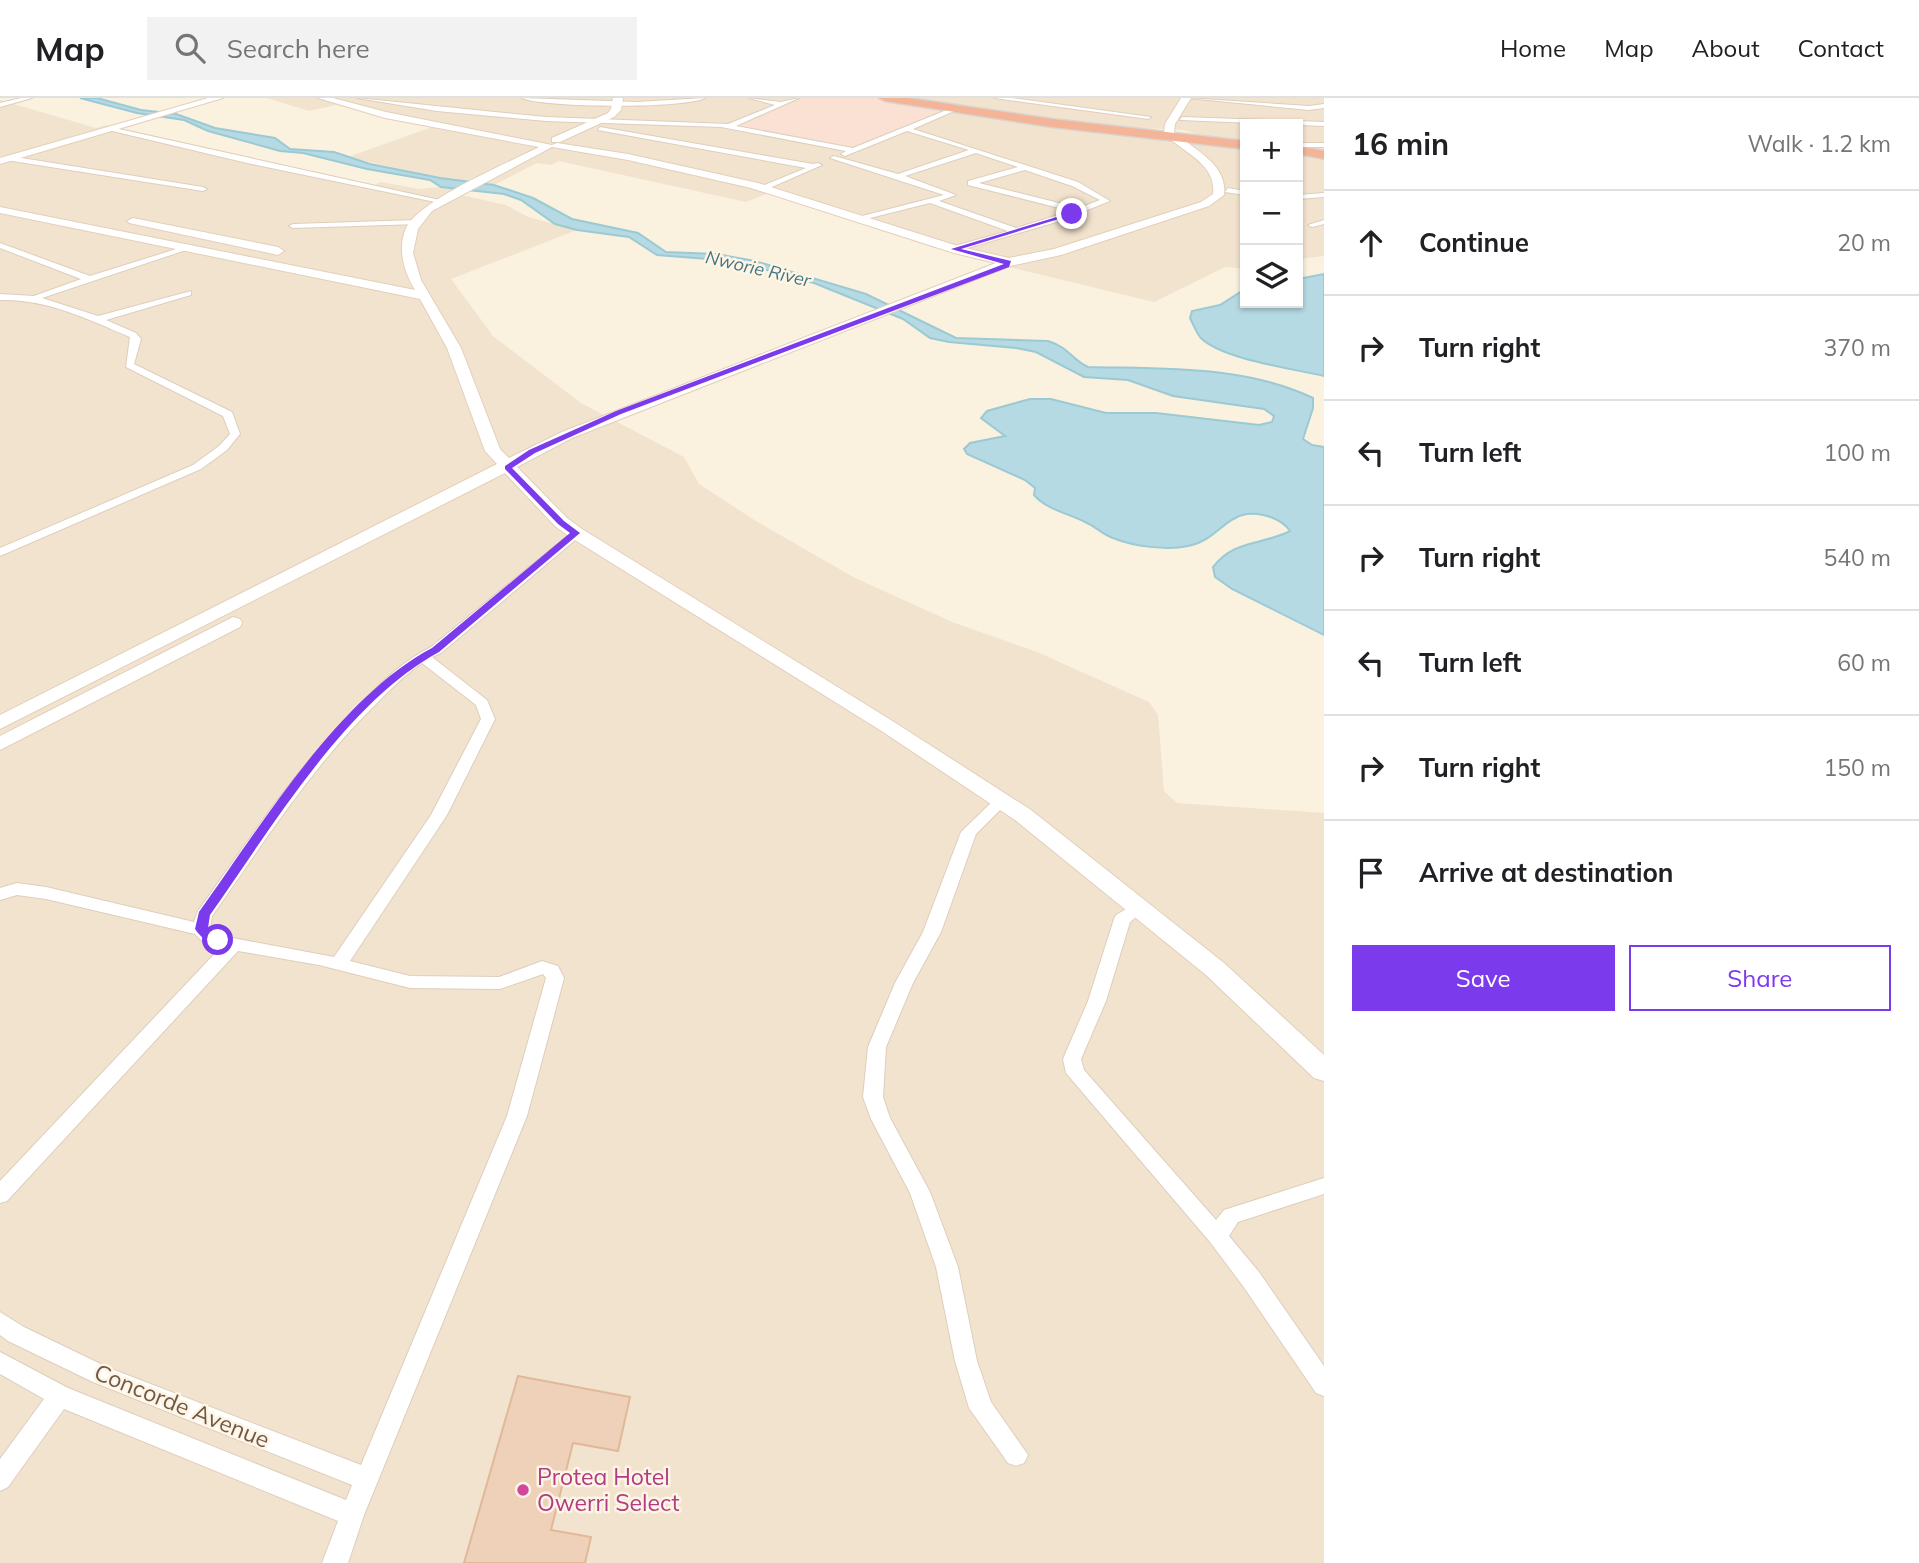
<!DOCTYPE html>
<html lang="en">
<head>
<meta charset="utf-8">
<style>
	body { margin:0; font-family:Mulish,sans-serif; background:#f2f2f2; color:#202124 }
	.controls { position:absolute; right:21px; top:21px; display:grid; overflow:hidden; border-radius:0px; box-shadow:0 2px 5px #0004 }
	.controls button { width:63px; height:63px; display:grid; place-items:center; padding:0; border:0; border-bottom:2px solid #e0e0e0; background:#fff; color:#202124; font:35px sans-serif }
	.stop { position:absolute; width:21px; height:21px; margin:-16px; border:5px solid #7c3aed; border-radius:50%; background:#fff }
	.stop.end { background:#7c3aed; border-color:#fff; box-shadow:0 2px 7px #0008 }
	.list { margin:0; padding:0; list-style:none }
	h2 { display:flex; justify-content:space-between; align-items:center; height:91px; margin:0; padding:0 28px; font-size:30px }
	h2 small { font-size:23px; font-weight:400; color:#757577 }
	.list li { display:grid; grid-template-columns:46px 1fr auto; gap:21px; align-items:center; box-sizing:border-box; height:105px; padding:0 28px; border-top:2px solid #e0e0e0 }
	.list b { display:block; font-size:26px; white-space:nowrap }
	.list em { font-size:23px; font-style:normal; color:#757577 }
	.actions { display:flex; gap:14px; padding:21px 28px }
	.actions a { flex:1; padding:16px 0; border:2px solid #7c3aed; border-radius:0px; text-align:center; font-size:24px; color:#7c3aed }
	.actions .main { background:#7c3aed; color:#fff }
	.icon { flex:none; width:38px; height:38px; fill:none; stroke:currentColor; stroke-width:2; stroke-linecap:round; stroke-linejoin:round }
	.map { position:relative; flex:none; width:1324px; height:1465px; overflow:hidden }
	header { display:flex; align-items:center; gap:42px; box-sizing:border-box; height:98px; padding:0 35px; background:#fff; border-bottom:2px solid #e0e0e0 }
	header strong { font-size:33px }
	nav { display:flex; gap:38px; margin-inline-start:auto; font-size:24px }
	.search { width:490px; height:63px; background:#f2f2f2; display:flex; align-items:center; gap:18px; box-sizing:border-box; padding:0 24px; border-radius:0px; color:#757577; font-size:26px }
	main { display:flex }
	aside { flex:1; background:#fff }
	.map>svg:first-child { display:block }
	.residential { fill:#f2e3ce }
	.commercial { fill:#fbe1d3 }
	.water { fill:#b5dae3; stroke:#9bc9d4; stroke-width:2 }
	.building { fill:#efd0b8; stroke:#e1b899; stroke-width:2 }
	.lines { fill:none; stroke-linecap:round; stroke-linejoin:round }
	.street-casing { stroke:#decebc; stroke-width:2 }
	.secondary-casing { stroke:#e3cfba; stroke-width:2 }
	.highway-casing { stroke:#dad4cf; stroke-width:3 }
	.street { fill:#fff; fill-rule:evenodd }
	.secondary { fill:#fff; fill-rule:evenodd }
	.highway { fill:#f4b497; fill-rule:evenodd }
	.route { fill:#7c3aed }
	.hotel-dot { fill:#d1479c; stroke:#fef5e4; stroke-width:2.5 }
	.labels { text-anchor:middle; stroke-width:5; stroke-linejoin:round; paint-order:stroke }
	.far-water-label { font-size:18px; font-style:italic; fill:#437583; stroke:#fef5e4 }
	.near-street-label { font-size:23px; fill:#705848; stroke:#fef5e4 }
	.near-hotel-label { font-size:23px; fill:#b23c85; stroke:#fef5e4; text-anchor:start }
</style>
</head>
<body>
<header>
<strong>Map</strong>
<div class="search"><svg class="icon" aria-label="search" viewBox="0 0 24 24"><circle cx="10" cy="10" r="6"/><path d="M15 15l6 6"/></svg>Search here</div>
<nav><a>Home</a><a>Map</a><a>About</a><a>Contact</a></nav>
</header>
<main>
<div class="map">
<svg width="1324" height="1465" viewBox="0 0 1324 1465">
	<rect width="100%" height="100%" fill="#fbf1df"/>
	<g class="residential">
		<path d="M267 0H873L1144 38 1167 44 1245 49V171L1225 169 1154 204 984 163 771 94 746 104 559 63 551 67 537 65 494 87 440 80 348 59 432 29 336 7 309 13Z"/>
		<path d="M914 0H1324V56L1298 51V26H1245V43L1203 38 1184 32 1118 29Z"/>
		<path d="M0 2 96 30 106 27 374 87 381 84 419 91 441 89 468 93 461 97 506 107 528 119 577 132 451 181 493 238 581 305 684 359 699 386 756 423 855 480 952 524 1037 554 1149 604 1158 617 1164 693 1177 705 1324 715V1465H0Z"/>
		<path d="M1298 57 1324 63V158L1298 161Z"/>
	</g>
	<path class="commercial" d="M805 0H873L947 11 851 49 739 28Z"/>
	<g class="water">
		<path d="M80 0H97L141 12 176 16 215 30 275 40 290 51 334 54 370 66 440 80 494 87 533 100 572 121 638 135 666 154 716 156 755 163 866 196 956 240 1048 243C1070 250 1071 261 1088 269 1164 271 1243 267 1313 300V310L1303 341 1312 347 1324 349V537L1232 491 1215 479 1213 469C1235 441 1260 448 1290 433 1282 421 1262 414 1247 416 1226 419 1214 442 1192 447 1170 453 1135 449 1113 440 1103 437 1095 428 1085 424 1068 415 1047 412 1034 397L1035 390 1025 382 967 356 964 351 970 345 1005 338 981 320 987 313 1030 301H1051L1106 315H1156L1259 327 1272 324 1274 318 1264 311 1173 298 1128 282 1084 279 1036 254 1016 250 949 244 930 240 903 221 814 185 734 163 657 157 629 139 577 132 555 126 521 102 504 96 441 89 430 82 367 71 303 55 280 53 208 33 184 22 137 15Z"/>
		<path d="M1324 176V278C1294 271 1220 261 1200 239 1196 234 1193 226 1190 220L1192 213 1220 207 1245 191V205H1298V181Z"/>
	</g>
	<path class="building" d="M518 1278 630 1299 618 1353 573 1345 551 1432 591 1439 585 1465H464Z"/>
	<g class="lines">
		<defs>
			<g id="street">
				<path d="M21 0H32L0 9V5Z"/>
				<path d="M357 0 546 19 728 26 775 7 749 0 781 4 799 0 736 28 853 50 959 7 961 10 913 31 1078 84 1110 103 1060 123 954 154 951 153V149L1008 133 930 105 858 123V119L944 97 830 60 834 58 898 76 969 52 907 33 845 58 841 56 846 53 721 29 546 23 437 13ZM976 55 1018 69 968 83V87L1071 113 1016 130 939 103 956 97 905 78ZM1025 72 1072 88 1100 102 1079 110 979 85Z"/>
				<path d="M522 0 636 4 705 0C682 11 545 10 522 0Z"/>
				<path d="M994 0H1012L1151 19 1148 21Z"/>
				<path d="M1187 0 1309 8 1324 6V10L1309 12Z"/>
				<path d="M1182 19 1324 24V28L1180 22Z"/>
				<path d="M110 29 444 103 440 105 247 65 108 32Z"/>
				<path d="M600 29 813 66 818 65 822 67 765 92 762 88 806 70 598 32Z"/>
				<rect x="1298" y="45" width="26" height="4"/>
				<path d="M9 58 203 89 207 91 203 93 6 62Z"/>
				<path d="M1228 90 1245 93V97L1225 94Z"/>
				<path d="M1324 95V99L1298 101V97Z"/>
				<path d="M416 122 419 126 293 130 289 128 293 126Z"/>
				<path d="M1324 122V126L1312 129 1308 127Z"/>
				<path d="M0 145 90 178 189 147V151L42 200 98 218 191 193V197L106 222 136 235 141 241 134 266 232 314 240 336 227 352 201 371 0 458V450L193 367 219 348 230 336 223 318 126 269 130 239C87 221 48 201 0 202V196L34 198 81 181 0 150Z"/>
				<path d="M576 431 582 435 580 438 441 555 432 559 487 602 495 621 447 717 350 863 410 878 499 879 542 863 558 868 564 880 527 1018 364 1417 348 1465H322L338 1423 64 1311 8 1389 0 1393V1361L44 1301 0 1276V1254L68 1290 346 1402 352 1387 93 1284 8 1243 0 1237V1214L24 1229 109 1270 361 1367 507 1018 546 880 543 876 500 891 410 890 319 867 238 853 7 1103 0 1105V1083L221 849 201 842 195 836 46 801 17 797 0 802V790L17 785 46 789 194 824 198 813C250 740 300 665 364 602 385 581 405 562 431 549ZM422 565 476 607 481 621 431 717 334 859 222 838 210 830 212 818C262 747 309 673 370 612 387 595 403 578 422 565Z"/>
				<path d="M1001 698 1009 703 976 736 941 834 913 885 886 949 883 999 890 1020 930 1094 958 1169 977 1263 991 1304 1028 1357 1024 1365 1016 1368 1008 1365 969 1310 955 1263 936 1169 910 1095 871 1021 863 999 868 949 895 885 923 834 961 734 996 700Z"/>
				<path d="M1140 803 1148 809 1130 824 1106 903 1081 961 1084 972 1216 1122 1224 1112 1324 1080V1096L1238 1124 1229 1138 1259 1174 1324 1268V1298L1316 1295 1243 1188 1210 1144 1066 975 1063 961 1088 903 1114 821 1116 817Z"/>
			</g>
			<g id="secondary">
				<path d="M208 0H223L0 66V60Z"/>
				<path d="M318 0H333L386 14 552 47 557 45 628 56 758 85 961 149 1009 160 1054 151 1201 104 1213 96C1217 65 1181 54 1164 35L1165 26 1181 0H1191L1175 26 1174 34C1194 52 1228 66 1224 97L1209 108 1061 157 1010 168 572 340 517 369 567 420 582 431 894 624 1031 712 1224 865 1324 957V983L1314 980 1206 877 1015 722 880 632 570 439 555 428 505 375 0 631V617L497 366 485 353 447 250 420 201 0 115V109L415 192C404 174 397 151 406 130 419 102 510 64 539 49L385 20ZM552 49 628 62 751 90 954 155 996 165 562 334 509 360 500 351 461 250 421 182 413 155 418 131 432 113Z"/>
				<path d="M613 0H623L621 12 614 19 560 44H552V40L608 15 611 11Z"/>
				<path d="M133 120 278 149 284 153 278 157 129 125 127 123Z"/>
				<path d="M233 519 240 521 242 525 240 529 0 652V638Z"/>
			</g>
			<g id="highway">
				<path d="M879 0H908L1052 21 1245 43V51L1052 29 885 3Z"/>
				<path d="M1298 48 1324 53V61L1298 56Z"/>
			</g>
		</defs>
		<use href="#street" class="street-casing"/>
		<use href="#secondary" class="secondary-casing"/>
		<use href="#highway" class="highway-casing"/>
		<use href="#street" class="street"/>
		<use href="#secondary" class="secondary"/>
		<use href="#highway" class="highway"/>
	</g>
	<path class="route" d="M1070 115 1075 116 961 151 1011 163 1009 169 621 316 535 355 512 370 564 423 580 435 439 554C345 605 271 731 210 817L208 830 223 839V846C211 848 201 840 195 831L199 814C261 728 338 600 432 550L570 435 558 426 505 371V368L529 352 616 313 1004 166 951 151Z"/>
	<circle class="hotel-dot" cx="523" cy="1392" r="7"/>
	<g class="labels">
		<g class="far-water-label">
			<text transform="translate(758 171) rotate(13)" y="6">Nworie River</text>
		</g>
		<g class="near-street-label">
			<text transform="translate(182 1308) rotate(22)" y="8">Concorde Avenue</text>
		</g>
		<g class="near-hotel-label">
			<text x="537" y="1387">Protea Hotel<tspan x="537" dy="26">Owerri Select</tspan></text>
		</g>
	</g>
</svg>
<div class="controls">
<button>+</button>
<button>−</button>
<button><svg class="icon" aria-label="layers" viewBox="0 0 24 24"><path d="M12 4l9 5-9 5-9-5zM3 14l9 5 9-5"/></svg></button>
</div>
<div class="stop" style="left:218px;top:842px"></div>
<div class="stop end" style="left:1072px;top:116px"></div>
</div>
<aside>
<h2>16 min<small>Walk · 1.2 km</small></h2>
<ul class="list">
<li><svg class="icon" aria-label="ahead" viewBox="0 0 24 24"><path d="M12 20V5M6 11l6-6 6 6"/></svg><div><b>Continue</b></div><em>20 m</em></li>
<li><svg class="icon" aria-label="right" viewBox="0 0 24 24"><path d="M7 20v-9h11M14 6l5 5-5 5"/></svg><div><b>Turn right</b></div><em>370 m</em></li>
<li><svg class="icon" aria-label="left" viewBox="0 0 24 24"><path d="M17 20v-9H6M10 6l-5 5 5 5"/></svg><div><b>Turn left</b></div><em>100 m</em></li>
<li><svg class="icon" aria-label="right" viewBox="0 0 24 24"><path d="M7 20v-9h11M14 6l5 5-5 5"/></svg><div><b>Turn right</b></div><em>540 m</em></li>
<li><svg class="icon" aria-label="left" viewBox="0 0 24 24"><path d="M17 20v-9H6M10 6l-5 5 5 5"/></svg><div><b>Turn left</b></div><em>60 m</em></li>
<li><svg class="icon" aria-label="right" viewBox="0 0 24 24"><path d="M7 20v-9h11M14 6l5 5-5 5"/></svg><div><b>Turn right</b></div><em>150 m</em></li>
<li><svg class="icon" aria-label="arrive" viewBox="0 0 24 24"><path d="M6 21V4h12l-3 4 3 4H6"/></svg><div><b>Arrive at destination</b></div></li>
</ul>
<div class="actions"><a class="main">Save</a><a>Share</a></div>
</aside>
</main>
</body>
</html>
